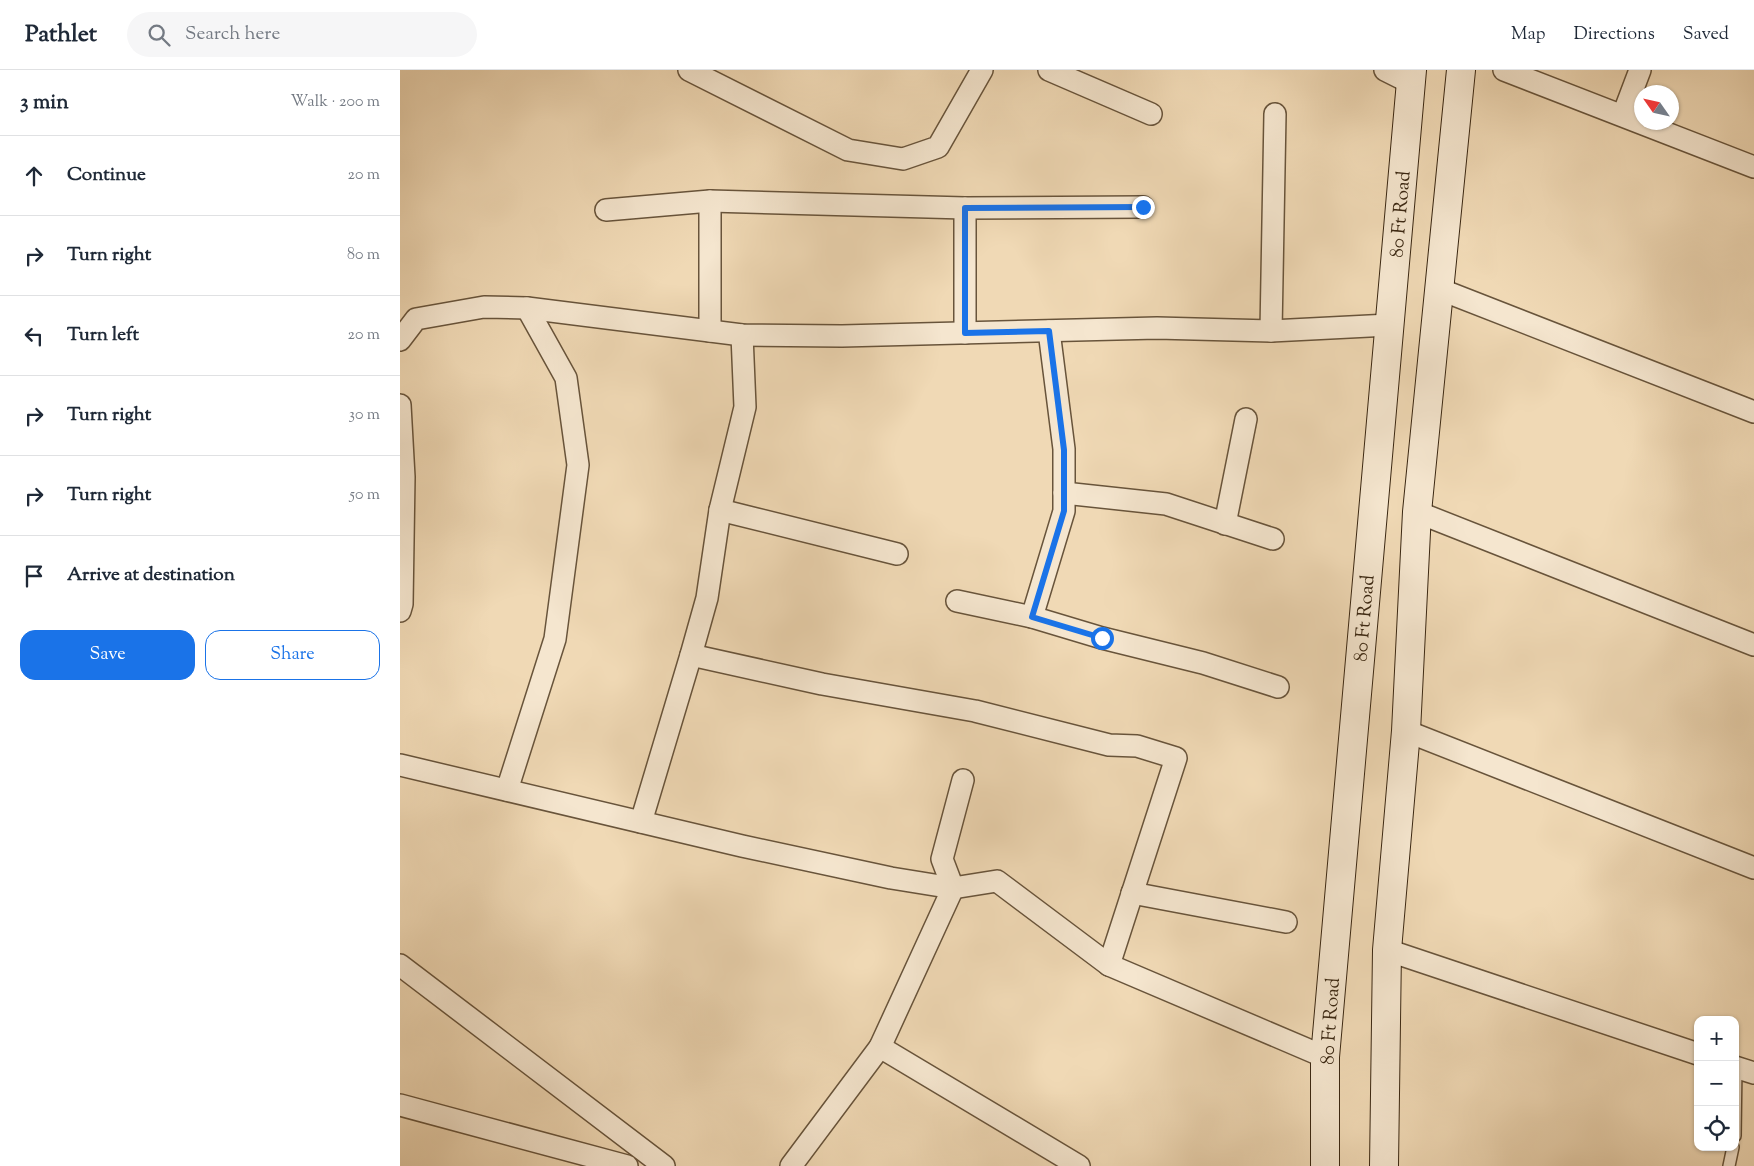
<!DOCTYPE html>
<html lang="en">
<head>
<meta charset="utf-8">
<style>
	body { margin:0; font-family:"Sorts Mill Goudy",serif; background:#f6f6f7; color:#1f2937 }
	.controls { position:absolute; right:15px; bottom:15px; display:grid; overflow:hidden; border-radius:10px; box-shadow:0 1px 4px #0004 }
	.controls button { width:45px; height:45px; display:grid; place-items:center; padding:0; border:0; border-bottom:1px solid #e0e1e3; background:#fff; color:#1f2937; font:25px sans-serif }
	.compass { position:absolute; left:1234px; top:15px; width:45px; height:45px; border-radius:50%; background:#fff; box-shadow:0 1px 4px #0004; rotate:304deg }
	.stop { position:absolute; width:15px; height:15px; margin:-11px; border:4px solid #1a73e8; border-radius:50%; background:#fff }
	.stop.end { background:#1a73e8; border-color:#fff; box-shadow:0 1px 5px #0008 }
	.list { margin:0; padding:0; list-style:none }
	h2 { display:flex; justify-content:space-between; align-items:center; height:65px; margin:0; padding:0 20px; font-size:21px }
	h2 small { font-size:16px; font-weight:400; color:#747a83 }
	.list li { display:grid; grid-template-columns:32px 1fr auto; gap:15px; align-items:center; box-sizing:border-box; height:80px; padding:0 20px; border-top:1px solid #e0e1e3 }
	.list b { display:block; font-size:19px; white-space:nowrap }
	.list em { font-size:16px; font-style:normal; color:#747a83 }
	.actions { display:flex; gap:10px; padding:15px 20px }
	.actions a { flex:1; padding:11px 0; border:1px solid #1a73e8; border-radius:15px; text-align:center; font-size:18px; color:#1a73e8 }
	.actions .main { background:#1a73e8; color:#fff }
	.icon { flex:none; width:28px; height:28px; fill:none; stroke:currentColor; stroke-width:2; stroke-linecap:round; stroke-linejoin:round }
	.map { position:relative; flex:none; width:1354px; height:1096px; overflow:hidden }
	header { display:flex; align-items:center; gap:30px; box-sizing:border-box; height:70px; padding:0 25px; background:#fff; border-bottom:1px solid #e0e1e3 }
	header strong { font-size:24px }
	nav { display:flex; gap:28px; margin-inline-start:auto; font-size:18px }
	.search { width:350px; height:45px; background:#f6f6f7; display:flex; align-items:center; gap:12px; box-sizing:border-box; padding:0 18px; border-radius:28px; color:#747a83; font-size:19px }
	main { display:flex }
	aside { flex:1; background:#fff }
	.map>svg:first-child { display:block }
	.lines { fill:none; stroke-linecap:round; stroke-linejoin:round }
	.service-casing { stroke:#68543b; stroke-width:14 }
	.minor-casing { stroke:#68543b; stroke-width:24 }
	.secondary-casing { stroke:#3a2712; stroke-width:30 }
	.service { stroke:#f5e6cf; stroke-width:11 }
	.minor { stroke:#f5e6cf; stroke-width:21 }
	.secondary { stroke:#f5e6cf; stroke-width:28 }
	.route { stroke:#1a73e8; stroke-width:6 }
	.labels { text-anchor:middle; stroke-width:4; stroke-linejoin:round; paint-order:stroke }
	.street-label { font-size:19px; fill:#3a2712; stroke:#f5e6cf }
</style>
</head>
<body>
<header>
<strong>Pathlet</strong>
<div class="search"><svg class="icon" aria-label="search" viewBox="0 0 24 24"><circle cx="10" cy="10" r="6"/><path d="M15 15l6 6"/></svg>Search here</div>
<nav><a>Map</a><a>Directions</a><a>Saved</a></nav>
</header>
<main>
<aside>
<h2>3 min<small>Walk · 200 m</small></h2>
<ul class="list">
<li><svg class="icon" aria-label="ahead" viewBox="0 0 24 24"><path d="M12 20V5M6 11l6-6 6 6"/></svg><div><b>Continue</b></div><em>20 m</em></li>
<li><svg class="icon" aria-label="right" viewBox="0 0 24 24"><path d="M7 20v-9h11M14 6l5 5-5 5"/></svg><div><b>Turn right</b></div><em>80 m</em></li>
<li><svg class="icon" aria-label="left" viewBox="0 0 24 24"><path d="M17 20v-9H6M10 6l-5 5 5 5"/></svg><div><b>Turn left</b></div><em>20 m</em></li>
<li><svg class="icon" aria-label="right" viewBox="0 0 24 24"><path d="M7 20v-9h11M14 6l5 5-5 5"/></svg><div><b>Turn right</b></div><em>30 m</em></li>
<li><svg class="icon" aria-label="right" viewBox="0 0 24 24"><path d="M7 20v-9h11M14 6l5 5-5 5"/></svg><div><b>Turn right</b></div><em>50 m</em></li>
<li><svg class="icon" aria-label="arrive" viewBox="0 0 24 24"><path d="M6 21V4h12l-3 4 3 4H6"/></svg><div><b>Arrive at destination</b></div></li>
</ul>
<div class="actions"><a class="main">Save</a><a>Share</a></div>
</aside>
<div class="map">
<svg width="1354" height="1096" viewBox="0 0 1354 1096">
	<rect width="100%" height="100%" fill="#f0d9b5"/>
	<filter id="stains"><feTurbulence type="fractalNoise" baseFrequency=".004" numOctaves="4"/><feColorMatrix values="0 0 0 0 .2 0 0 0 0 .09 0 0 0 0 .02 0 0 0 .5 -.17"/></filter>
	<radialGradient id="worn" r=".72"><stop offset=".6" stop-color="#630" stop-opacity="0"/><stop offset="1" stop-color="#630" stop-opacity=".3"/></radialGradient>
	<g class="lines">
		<defs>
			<g id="service">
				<path d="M1335 1066 1336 997"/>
				<path d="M1329 1096 1333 1077"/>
			</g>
			<g id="minor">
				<path d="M289 0 448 80 503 89 538 77 582 0"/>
				<path d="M649 0 751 44"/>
				<path d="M985 0 1011 13"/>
				<path d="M1104 0 1354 97"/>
				<path d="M1223 45 1240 0"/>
				<path d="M206 140 310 131 565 138 743 137"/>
				<path d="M1039 219 1354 342"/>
				<path d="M310 261V131"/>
				<path d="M871 261 989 255"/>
				<path d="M565 263V138"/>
				<path d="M0 270 16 249 84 237 127 238 342 265 442 266 757 258 871 261 875 44"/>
				<path d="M0 335 4 407 2 534 0 541"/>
				<path d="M664 423 766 434 873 469"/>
				<path d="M320 440 497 484"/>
				<path d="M1017 442 1354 575"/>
				<path d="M825 454 846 349"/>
				<path d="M557 531 632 547 702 568 803 593 878 617"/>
				<path d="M632 547 664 441V379L649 261"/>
				<path d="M291 585 422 614 575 641 709 675 737 676 776 688 709 895"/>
				<path d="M1006 661 1354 798"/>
				<path d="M0 695 342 776 491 808 553 818 597 811 709 895 925 987"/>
				<path d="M107 720 155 569 178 395 166 308 127 238"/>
				<path d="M241 752 291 585 307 528 320 440 345 337 342 265"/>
				<path d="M732 823 886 852"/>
				<path d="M987 880 1298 984"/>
				<path d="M0 895 264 1096"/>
				<path d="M480 977 679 1096"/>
				<path d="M1335 997 1354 1003"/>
				<path d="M0 1035 227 1096"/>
				<path d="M391 1096 480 977 553 818 542 789 563 710"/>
			</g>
			<g id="secondary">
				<path d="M925 1096V987L1012 0"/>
				<path d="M984 1096 987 880 1006 661 1017 442 1061 0"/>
			</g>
		</defs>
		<use href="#service" class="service-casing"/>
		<use href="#minor" class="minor-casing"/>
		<use href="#secondary" class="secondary-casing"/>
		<use href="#service" class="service"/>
		<use href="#minor" class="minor"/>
		<use href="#secondary" class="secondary"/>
	</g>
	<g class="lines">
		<path class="route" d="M702 568 632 547 664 441V380L649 261 565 263V138L743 137"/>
	</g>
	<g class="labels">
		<g class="street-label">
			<text transform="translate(999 144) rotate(-85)" y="7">80 Ft Road</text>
			<text transform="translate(963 548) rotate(-85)" y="7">80 Ft Road</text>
			<text transform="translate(929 951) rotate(-86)" y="7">80 Ft Road</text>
		</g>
	</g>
	<rect width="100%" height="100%" filter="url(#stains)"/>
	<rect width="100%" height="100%" fill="url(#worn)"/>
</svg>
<div class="controls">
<button>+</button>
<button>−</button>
<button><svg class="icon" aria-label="locate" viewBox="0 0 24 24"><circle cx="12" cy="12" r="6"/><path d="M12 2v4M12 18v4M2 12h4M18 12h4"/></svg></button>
</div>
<svg class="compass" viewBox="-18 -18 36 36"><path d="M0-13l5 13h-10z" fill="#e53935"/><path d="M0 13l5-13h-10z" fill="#747a83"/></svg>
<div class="stop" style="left:702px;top:568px"></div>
<div class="stop end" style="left:743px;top:137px"></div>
</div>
</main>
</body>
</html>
